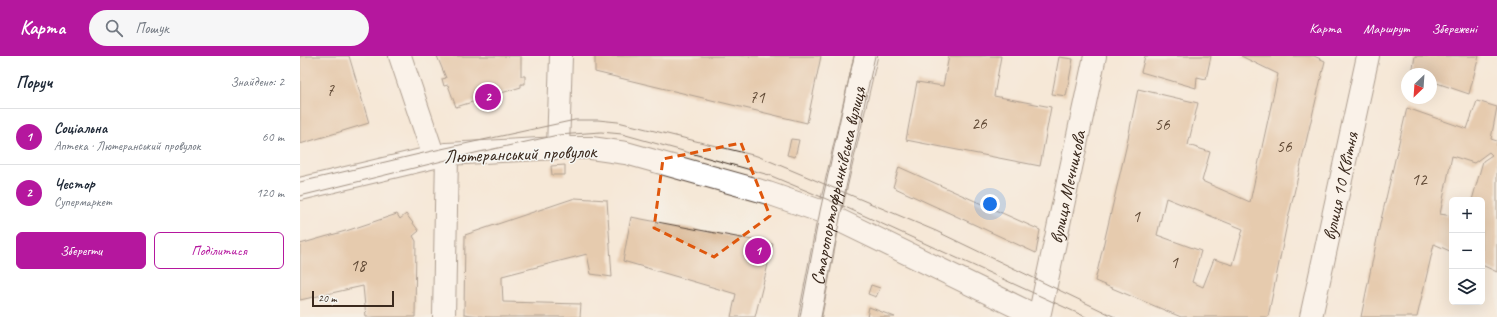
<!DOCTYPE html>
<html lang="uk">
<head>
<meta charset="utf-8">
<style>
	body { margin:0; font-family:Caveat,sans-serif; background:#f6f6f7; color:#1f2937 }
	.controls { position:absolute; right:12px; bottom:12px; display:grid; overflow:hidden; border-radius:6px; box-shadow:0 4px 16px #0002 }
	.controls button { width:36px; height:36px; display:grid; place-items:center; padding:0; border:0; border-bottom:1px solid #e0e1e3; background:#fff; color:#1f2937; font:20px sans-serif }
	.compass { position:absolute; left:1101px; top:12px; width:36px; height:36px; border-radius:50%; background:#fff; box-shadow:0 4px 16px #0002; rotate:205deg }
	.scale { position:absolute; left:12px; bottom:10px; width:82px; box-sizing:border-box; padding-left:4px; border:2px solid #3b2a1e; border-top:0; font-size:11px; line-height:14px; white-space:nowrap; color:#3b2a1e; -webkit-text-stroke:3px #f6f6f2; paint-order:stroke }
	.you { position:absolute; left:690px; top:148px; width:14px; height:14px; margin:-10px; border:3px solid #fff; border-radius:50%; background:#1a73e8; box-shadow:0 0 0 6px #1a73e833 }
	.badge { display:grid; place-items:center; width:26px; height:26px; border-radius:50%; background:#b5179e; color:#fff; font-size:13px; font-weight:700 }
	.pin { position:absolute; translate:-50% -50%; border:2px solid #fff; box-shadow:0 1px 4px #0006 }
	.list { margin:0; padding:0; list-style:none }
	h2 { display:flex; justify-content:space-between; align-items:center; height:52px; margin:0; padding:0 16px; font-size:17px }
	h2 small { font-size:13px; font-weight:400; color:#747a83 }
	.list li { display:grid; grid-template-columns:26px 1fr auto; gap:12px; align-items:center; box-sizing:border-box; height:56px; padding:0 16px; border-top:1px solid #e0e1e3 }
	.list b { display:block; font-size:15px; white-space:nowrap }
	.list p { margin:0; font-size:13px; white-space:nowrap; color:#747a83 }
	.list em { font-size:13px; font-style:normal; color:#747a83 }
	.actions { display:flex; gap:8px; padding:12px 16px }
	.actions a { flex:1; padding:9px 0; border:1px solid #b5179e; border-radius:6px; text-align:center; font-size:14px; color:#b5179e }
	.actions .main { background:#b5179e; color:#fff }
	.icon { flex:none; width:22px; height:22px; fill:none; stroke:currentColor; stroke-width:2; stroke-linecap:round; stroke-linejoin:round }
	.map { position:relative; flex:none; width:1197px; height:261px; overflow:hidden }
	header { display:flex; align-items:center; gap:24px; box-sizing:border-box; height:56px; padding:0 20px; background:#b5179e; color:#fff }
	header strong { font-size:19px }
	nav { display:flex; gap:22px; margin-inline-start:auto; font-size:14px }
	.search { width:280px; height:36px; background:#f6f6f7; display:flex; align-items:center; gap:10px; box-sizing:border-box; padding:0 14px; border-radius:22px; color:#747a83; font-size:15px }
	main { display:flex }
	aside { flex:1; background:#fff }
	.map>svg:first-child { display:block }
	.building { fill:#d3a87d; fill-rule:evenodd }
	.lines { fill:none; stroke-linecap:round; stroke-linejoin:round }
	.minor-casing { stroke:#57463a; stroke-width:24 }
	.tertiary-casing { stroke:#57463a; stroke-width:24 }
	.secondary-casing { stroke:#57463a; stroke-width:24 }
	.minor { stroke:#fff; stroke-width:22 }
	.tertiary { stroke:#fff; stroke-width:22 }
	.secondary { stroke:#fff; stroke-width:22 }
	.tram { stroke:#3b2a1e; stroke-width:1 }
	.marked { fill:none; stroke:#df570d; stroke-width:3; stroke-dasharray:8 5; stroke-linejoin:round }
	.labels { text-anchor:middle; stroke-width:3; stroke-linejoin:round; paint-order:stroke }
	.number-label { font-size:17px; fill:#614a36 }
	.street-label { font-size:19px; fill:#3b2a1e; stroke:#f6f6f2 }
</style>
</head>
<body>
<header>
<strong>Карта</strong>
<div class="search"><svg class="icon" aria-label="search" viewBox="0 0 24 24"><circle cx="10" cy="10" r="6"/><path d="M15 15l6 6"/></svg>Пошук</div>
<nav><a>Карта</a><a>Маршрут</a><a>Збережені</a></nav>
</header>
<main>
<aside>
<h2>Поруч<small>Знайдено: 2</small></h2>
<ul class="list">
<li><span class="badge">1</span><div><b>Соціальна</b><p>Аптека · Лютеранський провулок</p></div><em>60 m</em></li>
<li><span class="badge">2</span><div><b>Честор</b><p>Супермаркет</p></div><em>120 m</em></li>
</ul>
<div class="actions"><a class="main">Зберегти</a><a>Поділитися</a></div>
</aside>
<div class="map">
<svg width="1197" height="261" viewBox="0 0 1197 261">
	<rect width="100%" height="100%" fill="#f6f6f2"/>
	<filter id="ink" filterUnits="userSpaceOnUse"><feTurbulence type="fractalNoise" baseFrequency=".025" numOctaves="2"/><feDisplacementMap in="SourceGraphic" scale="8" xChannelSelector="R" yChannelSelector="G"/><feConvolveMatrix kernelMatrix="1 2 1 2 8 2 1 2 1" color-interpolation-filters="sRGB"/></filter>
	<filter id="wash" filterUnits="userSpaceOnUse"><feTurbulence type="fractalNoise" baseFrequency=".012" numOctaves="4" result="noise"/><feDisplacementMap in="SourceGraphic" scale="16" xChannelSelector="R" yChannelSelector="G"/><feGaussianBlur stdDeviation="0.9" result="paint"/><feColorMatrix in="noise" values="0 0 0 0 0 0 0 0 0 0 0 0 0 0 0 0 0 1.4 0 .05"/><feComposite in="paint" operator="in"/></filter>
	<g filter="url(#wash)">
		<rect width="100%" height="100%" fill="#f5e8d7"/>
		<g id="blocks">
			<g class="building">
				<path d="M0 0H49L69 67 0 88Z"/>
				<path d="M137 0H221V20H225V28H221V31L156 51 148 29 144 30 142 23 146 22Z"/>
				<path d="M295 0H521L507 67 295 16Z"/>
				<path d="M649 0H701L694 40 751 51 740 110 606 84 617 26 643 30Z"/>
				<path d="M845 0H911L906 23 897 21 896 32 841 16Z"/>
				<path d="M941 0H1014L1025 5 988 163 968 261H881L795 225 826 92 838 33 898 47 888 89 910 96 902 125 950 146 978 18ZM866 142 943 173 933 209 914 203 903 231 892 226 901 195 857 179Z"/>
				<path d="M1115 0H1179L1169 38 1131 25V18H1112Z"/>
				<path d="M759 1 773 3 766 40 752 38Z"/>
				<path d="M1177 45 1197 51 1191 83 1197 85V216L1182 209V144H1172L1183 105 1192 99 1189 96 1174 107 1152 100 1140 158 1152 160V196L1134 188 1117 261H1061L1080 168 1107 52 1167 73Z"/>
				<path d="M491 83 499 84 495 101 487 99Z"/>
				<path d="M265 109V119H252L251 110Z"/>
				<path d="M599 111 740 174 736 197 593 131Z"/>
				<path d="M275 142 307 144 312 221 291 218 287 198 202 220V226L203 246 281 248 280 261H187L164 258 165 179Z"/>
				<path d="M97 158 100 163 106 158 119 175 113 180 116 185 115 261H66L63 230 0 244V188L49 174Z"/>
				<path d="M331 161 473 188 455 261H431L436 238 323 205Z"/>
				<path d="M571 229 580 232 576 241 568 238Z"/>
				<path d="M569 251 595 261H567Z"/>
			</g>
		</g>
	</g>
	<g filter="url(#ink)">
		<use href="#blocks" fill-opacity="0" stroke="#57463a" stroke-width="1"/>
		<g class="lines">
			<defs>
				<g id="minor">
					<path d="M100 0 134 101"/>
					<path d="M0 133 147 98 258 92"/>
					<path d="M144 261 147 98"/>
					<path id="s1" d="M739 261 795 0"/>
					<path id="s2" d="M1011 261 1068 0"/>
				</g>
				<path id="tertiary" d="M261 0 258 92H291L326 97 468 137 520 155 738 261"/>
				<g id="secondary">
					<path id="s3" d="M510 261 532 146 566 0"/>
				</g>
			</defs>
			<use href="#minor" class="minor-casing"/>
			<use href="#tertiary" class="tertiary-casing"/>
			<use href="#secondary" class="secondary-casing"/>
			<use href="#minor" class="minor"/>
			<use href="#tertiary" class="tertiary"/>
			<use href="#secondary" class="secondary"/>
			<g class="tram">
				<path d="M0 126 132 95 275 64H298L318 66 457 100 472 106 636 175 815 261"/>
				<path d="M0 140 175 97 258 79 301 76 322 78 469 119 543 150 786 261"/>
				<path d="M500 261 520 155 554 0"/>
				<path d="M521 261 545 136 575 0"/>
			</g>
		</g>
	</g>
	<path d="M0 0H1197V261H0ZM441 87 470 160 414 201 354 172 363 103Z" fill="#f5e8d7" fill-opacity=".55" fill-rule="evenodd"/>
	<path class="marked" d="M441 87 470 160 414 201 354 172 363 103Z"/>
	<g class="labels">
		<g class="number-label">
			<text x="30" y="40">7</text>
			<text x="457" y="47">71</text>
			<text x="679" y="73">26</text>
			<text x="862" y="74">56</text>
			<text x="984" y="96">56</text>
			<text x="1119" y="129">12</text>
			<text x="836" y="166">1</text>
			<text x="874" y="212">1</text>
			<text x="58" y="215">18</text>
		</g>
		<g class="street-label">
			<text transform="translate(220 97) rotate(-2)" y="7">Лютеранський провулок</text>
			<text dy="7" stroke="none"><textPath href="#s3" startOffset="134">Старопортофранківська вулиця</textPath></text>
			<text dy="7" stroke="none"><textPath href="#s1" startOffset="133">вулиця Мечникова</textPath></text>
			<text dy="7" stroke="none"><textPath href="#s2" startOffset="134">вулиця 10 Квітня</textPath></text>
		</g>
	</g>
</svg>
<div class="controls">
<button>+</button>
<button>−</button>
<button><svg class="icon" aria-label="layers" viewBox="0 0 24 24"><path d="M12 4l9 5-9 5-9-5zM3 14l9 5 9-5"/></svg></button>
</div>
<svg class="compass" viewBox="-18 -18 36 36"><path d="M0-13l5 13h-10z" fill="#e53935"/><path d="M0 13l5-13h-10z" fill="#747a83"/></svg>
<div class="scale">20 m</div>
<div class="you"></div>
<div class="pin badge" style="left:458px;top:195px">1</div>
<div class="pin badge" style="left:188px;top:41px">2</div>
</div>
</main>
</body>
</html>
